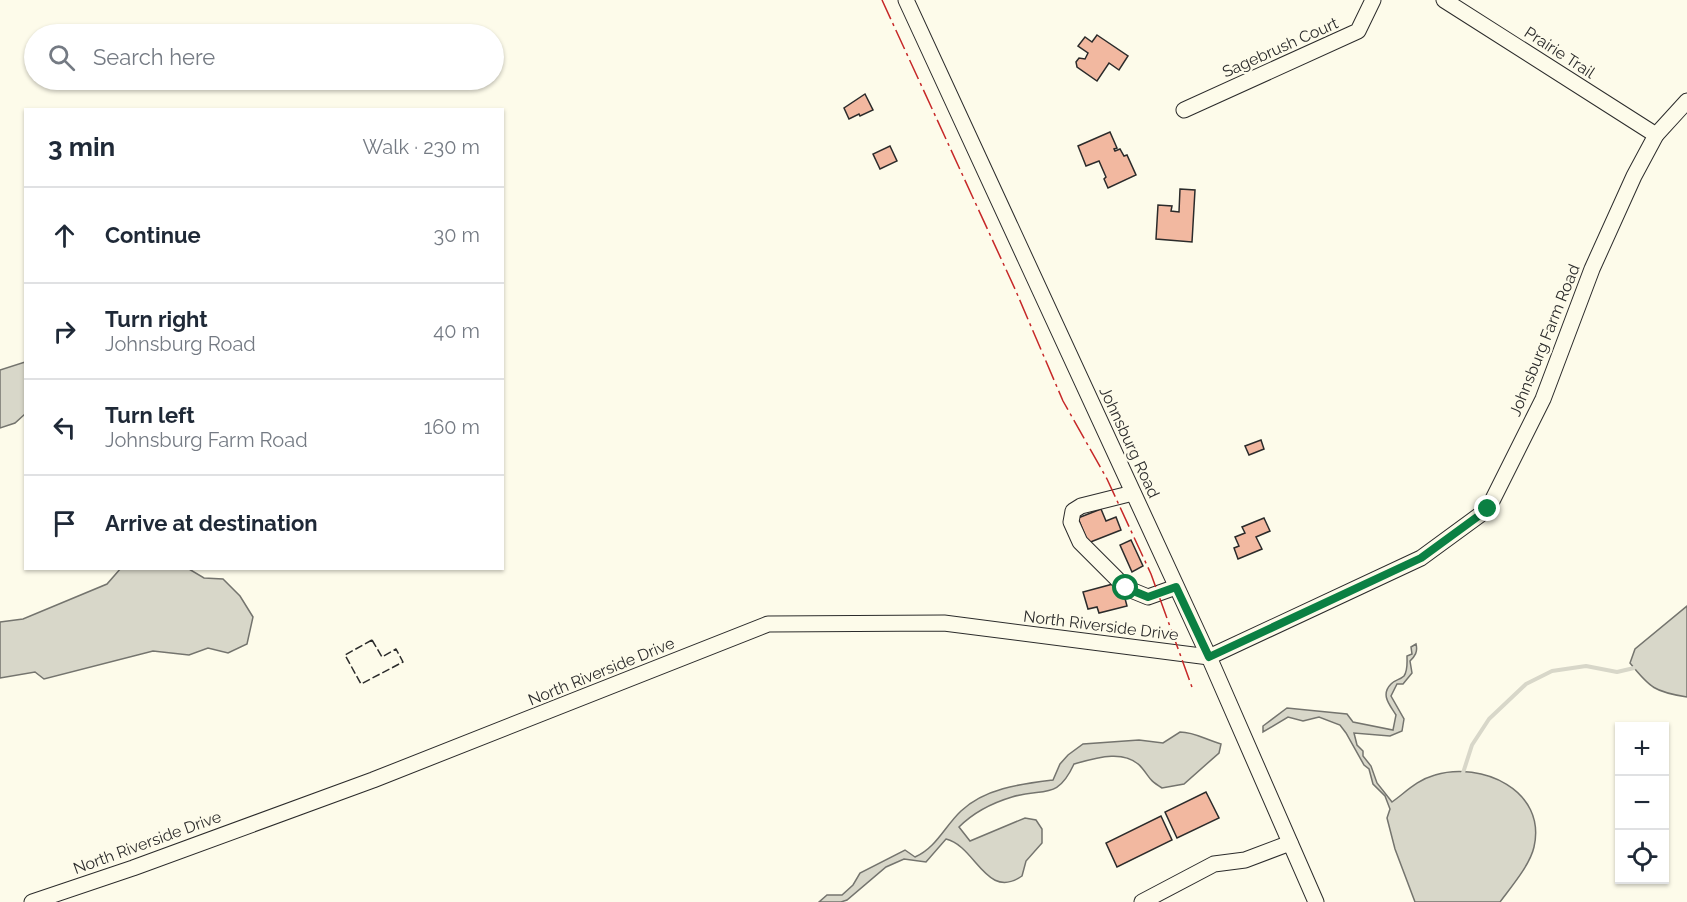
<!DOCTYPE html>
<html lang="en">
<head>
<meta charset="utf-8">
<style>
	body { margin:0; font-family:Raleway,sans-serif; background:#f2f2f3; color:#1f2937 }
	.controls { position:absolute; right:18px; bottom:18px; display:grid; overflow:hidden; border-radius:0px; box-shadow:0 2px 4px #0004 }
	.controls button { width:54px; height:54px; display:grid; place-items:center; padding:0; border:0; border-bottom:2px solid #e0e1e3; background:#fff; color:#1f2937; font:30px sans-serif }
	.stop { position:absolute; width:18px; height:18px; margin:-14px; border:4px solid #0b8043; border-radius:50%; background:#fff }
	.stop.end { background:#0b8043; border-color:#fff; box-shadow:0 2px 6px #0008 }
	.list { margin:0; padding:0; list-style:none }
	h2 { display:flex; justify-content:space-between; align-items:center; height:78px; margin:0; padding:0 24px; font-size:26px }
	h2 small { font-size:20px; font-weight:400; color:#747a83 }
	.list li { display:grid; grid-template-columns:39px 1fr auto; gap:18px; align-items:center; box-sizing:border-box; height:96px; padding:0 24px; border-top:2px solid #e0e1e3 }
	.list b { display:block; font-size:22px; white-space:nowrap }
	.list p { margin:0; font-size:20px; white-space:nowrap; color:#747a83 }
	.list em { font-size:20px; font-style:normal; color:#747a83 }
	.icon { flex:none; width:33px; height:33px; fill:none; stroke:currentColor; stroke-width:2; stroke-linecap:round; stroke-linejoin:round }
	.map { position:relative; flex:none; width:1687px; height:902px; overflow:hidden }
	.search { position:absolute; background:#fff; box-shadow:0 2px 4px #0004; left:24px; top:24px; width:480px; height:66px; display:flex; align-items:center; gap:15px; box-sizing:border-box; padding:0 21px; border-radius:33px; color:#747a83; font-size:22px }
	.panel { position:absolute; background:#fff; box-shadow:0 2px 4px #0004; left:24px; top:108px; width:480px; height:462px; border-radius:0px }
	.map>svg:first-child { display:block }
	.water { fill:#d8d7c9; stroke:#74746e; stroke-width:1.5 }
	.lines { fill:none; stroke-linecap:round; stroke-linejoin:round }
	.stream { stroke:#d8d7c9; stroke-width:4 }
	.building { fill:#f2b8a0; stroke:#2b2b2b; stroke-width:1.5 }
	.minor-casing { stroke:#2b2b2b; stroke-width:17 }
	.minor { stroke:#fdfbea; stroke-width:15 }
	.fence { stroke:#2b2b2b; stroke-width:1.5; stroke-dasharray:8 3; stroke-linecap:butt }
	.power { stroke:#c62828; stroke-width:1.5; stroke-dasharray:21 4.5 3 4.5; stroke-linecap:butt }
	.route { stroke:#0b8043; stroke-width:8 }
	.labels { text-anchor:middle; stroke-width:4.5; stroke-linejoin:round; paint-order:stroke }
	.street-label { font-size:16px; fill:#2b2b2b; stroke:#fdfbea }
</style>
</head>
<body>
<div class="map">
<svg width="1687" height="902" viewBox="0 0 1687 902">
	<rect width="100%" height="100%" fill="#fdfbea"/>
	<g class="water">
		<path d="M25 362V414L15 423 0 428V370Z"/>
		<path d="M121 568 189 569 204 578 223 579 240 596 253 617 247 644 228 653 208 648 189 655 153 651 44 679 35 672 0 678V622L23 619 107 584Z"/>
		<path d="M1687 606V697C1655 692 1650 688 1630 663L1635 649Z"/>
		<path d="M1416 644C1418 652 1415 656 1410 661L1412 673 1403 684H1397L1391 696 1404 719 1402 731 1390 736 1354 733 1357 745 1363 751V756L1371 766 1377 783 1392 802C1406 792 1417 780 1435 775 1481 761 1547 790 1534 847 1530 865 1511 887 1500 902H1415L1395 849 1387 818 1390 809 1385 796 1373 784 1369 769 1364 765 1346 733 1340 725 1319 717 1303 721 1288 717 1263 732V726L1287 708 1347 714 1353 722 1393 730 1396 715C1390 705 1380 695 1391 684 1394 680 1400 680 1404 676 1408 670 1407 663 1407 656L1412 654 1411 647Z"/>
		<path d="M1180 732C1195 732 1206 740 1221 744L1219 753 1184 784 1162 788C1148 779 1151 779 1142 768 1126 748 1095 758 1074 764 1057 801 1044 787 1012 797 992 803 973 813 959 827L970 841 1025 818 1036 820 1042 829V843L1026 861 1022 876C986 901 976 846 946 839L926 862 904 859 886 867 847 900 841 902H819L827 895H842L853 885 860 873 905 850 915 857C936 848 945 826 961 811 985 788 1021 784 1053 780L1060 764 1068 755 1083 744 1139 740 1163 743Z"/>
	</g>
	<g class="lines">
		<path class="stream" d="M1463 773 1472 745 1489 719 1526 684 1552 671 1586 666 1617 672 1634 668"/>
	</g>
	<g class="building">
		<path d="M1097 35 1128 56 1119 70 1109 63 1097 81 1077 67 1076 62 1079 58 1085 59 1088 53 1078 46 1085 37 1092 42Z"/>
		<path d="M865 94 873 110 860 116 859 114 849 119 844 108Z"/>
		<path d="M1110 132 1117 148 1114 149 1115 151 1120 149 1124 156 1127 155 1136 175 1108 188 1104 179 1106 177 1099 161 1086 166 1078 146Z"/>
		<path d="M890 146 897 161 880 169 873 154Z"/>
		<path d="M1180 189 1195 190 1192 242 1156 239 1158 205 1172 206 1171 211 1179 212Z"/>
		<path d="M1261 440 1264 449 1249 455 1245 446Z"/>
		<path d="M1101 509 1106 521 1116 517 1121 530 1088 543 1078 518Z"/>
		<path d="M1264 518 1270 531 1256 537 1262 549 1238 559 1234 548 1239 546 1235 537 1245 533 1242 527Z"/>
		<path d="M1131 540 1143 566 1132 572 1120 545Z"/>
		<path d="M1113 584 1116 593 1123 591 1127 606 1099 613 1097 607 1088 609 1083 592Z"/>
		<path d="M1206 792 1219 818 1177 838 1165 812Z"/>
		<path d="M1161 816 1172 840 1117 867 1106 843Z"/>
	</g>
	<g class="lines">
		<defs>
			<g id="minor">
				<path d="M906 0 1209 657 1316 902"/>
				<path d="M1444 0 1656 135"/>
				<path d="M1184 110 1358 31 1373 0"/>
				<path d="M1133 493 1081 506 1073 511 1071 522 1080 542 1126 588 1148 597 1176 587"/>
				<path d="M32 902 133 868 373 780 768 624 944 623 1209 657 1421 558 1488 509 1543 399 1592 269 1634 176 1656 135 1687 101"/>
				<path d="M1142 902 1214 864 1245 860 1290 843"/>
			</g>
		</defs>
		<use href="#minor" class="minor-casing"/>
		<use href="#minor" class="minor"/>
		<path class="fence" d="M372 640 382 657 396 649 403 662 361 684 345 655Z"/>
		<path class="power" d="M882 0 1015 289 1063 401 1107 479 1151 574 1193 690"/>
	</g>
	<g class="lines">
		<path class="route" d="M1126 588 1148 597 1176 587 1209 657 1421 558 1488 509"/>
	</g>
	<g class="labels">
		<g class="street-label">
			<text transform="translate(1280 47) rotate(-24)" y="6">Sagebrush Court</text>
			<text transform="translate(1560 52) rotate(33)" y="6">Prairie Trail</text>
			<text transform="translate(1544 340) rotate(-68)" y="6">Johnsburg Farm Road</text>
			<text transform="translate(1130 442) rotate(65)" y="6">Johnsburg Road</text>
			<text transform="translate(1101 625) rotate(7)" y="6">North Riverside Drive</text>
			<text transform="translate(601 671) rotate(-22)" y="6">North Riverside Drive</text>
			<text transform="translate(147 842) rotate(-20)" y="6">North Riverside Drive</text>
		</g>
	</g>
</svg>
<div class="controls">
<button>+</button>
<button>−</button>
<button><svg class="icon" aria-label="locate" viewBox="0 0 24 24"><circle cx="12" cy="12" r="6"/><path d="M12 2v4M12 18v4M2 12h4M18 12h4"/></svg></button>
</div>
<div class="stop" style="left:1126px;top:588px"></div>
<div class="stop end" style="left:1488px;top:509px"></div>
<div class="search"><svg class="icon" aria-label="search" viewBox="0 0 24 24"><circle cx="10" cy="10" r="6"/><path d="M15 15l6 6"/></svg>Search here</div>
<section class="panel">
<h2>3 min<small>Walk · 230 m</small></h2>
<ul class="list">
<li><svg class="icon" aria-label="ahead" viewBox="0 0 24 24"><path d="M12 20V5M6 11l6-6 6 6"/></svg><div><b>Continue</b></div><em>30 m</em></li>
<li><svg class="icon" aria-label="right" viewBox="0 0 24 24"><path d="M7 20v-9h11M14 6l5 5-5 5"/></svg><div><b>Turn right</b><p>Johnsburg Road</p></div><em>40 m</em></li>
<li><svg class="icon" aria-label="left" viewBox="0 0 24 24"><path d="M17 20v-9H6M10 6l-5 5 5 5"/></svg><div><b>Turn left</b><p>Johnsburg Farm Road</p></div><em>160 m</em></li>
<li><svg class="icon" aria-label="arrive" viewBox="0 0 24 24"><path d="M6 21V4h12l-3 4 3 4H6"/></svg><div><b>Arrive at destination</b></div></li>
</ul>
</section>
</div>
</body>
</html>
